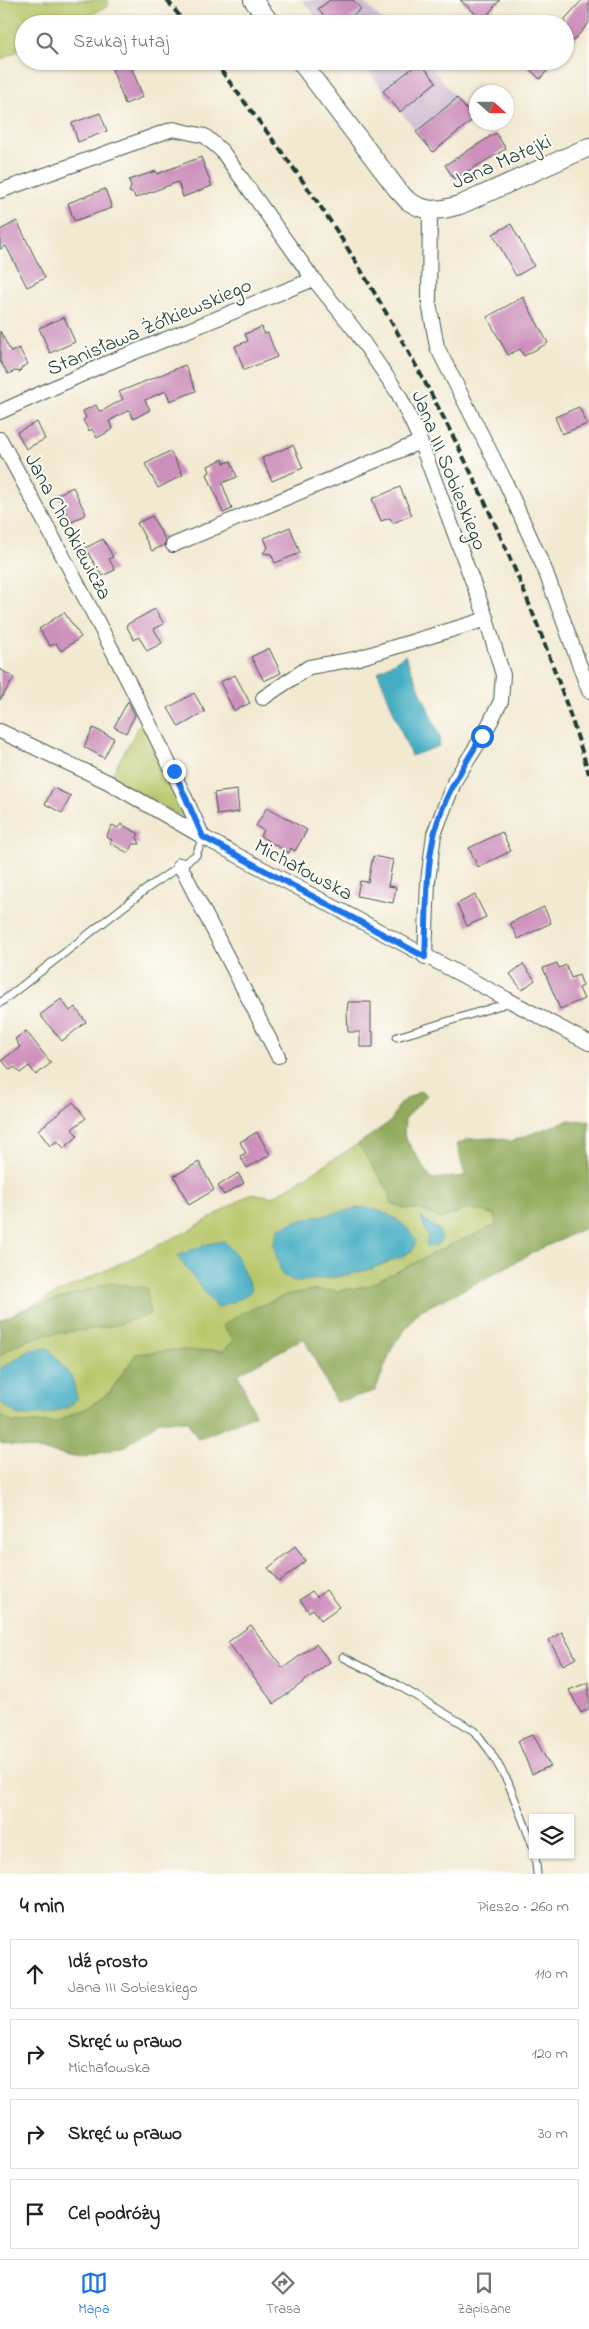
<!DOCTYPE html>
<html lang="pl">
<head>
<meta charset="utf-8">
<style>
	body { margin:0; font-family:"Indie Flower",sans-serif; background:#f6f6f6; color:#202124 }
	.controls { position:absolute; right:15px; bottom:15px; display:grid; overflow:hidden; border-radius:0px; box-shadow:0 1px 4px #0004 }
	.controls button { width:45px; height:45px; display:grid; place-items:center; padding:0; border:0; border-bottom:1px solid #e0e0e0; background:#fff; color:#202124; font:25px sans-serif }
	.compass { position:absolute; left:469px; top:85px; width:45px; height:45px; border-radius:50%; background:#fff; box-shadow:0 1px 4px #0004; rotate:111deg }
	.stop { position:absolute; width:15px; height:15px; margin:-11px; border:4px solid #1a73e8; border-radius:50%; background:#fff }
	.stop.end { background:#1a73e8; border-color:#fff; box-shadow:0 1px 5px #0008 }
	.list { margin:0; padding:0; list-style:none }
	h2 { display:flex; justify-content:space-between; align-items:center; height:65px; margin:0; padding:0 20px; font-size:21px }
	h2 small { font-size:16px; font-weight:400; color:#757577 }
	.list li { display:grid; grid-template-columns:32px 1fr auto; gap:15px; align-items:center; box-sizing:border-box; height:70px; margin:0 10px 10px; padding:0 10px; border:1px solid #e0e0e0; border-radius:0px }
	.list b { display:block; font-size:19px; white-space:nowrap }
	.list p { margin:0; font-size:16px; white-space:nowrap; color:#757577 }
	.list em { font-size:16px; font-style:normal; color:#757577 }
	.icon { flex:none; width:28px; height:28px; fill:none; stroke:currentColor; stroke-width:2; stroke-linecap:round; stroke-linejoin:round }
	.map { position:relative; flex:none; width:589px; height:1874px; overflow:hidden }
	.search { position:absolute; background:#fff; box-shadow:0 1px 4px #0004; left:15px; right:15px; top:15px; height:55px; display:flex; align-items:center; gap:12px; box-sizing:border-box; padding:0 18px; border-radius:28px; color:#757577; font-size:19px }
	.sheet { height:385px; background:#fff }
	nav { display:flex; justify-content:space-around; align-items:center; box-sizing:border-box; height:70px; border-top:1px solid #e0e0e0; background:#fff; font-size:14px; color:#757577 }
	nav a { display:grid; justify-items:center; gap:2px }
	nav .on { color:#1a73e8 }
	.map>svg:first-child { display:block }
	.industrial { fill:#cebed2 }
	.green { fill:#b7c668; stroke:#6b824e; fill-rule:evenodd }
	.forest { fill:#91ab5c; stroke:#587448 }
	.water { fill:#44adc3; stroke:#32757c }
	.building { fill:#cd90bc }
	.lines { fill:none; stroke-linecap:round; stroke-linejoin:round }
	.service-casing { stroke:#3f574c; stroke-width:9 }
	.minor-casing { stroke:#3f574c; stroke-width:16 }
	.tertiary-casing { stroke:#3f574c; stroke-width:20 }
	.service { stroke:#fff; stroke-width:7 }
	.minor { stroke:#fff; stroke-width:14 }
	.tertiary { stroke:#fff; stroke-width:18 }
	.rail { stroke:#1f3d34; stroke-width:4; stroke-dasharray:8 4; stroke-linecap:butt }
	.route { stroke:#1a73e8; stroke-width:6 }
	.labels { text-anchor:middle; stroke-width:4; stroke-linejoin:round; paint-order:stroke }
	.street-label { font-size:21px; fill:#1f3d34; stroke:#fdfcf7 }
</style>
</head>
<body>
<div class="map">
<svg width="589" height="1874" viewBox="0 0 589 1874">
	<rect width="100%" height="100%" fill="#fdfcf7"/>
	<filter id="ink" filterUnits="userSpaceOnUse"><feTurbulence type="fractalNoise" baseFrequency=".02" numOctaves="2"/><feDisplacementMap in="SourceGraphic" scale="10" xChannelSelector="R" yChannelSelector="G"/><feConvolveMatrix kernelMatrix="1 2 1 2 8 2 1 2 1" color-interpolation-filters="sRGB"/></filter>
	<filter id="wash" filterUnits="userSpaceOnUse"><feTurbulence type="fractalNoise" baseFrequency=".0096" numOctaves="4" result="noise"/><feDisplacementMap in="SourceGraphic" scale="20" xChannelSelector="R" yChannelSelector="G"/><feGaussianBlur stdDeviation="1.12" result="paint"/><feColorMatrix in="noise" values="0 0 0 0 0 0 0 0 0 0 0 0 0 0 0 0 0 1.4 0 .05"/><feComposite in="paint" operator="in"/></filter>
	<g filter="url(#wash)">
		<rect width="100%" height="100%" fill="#f2e9d1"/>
		<g class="industrial">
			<path d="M302 0H361L386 24H322Z"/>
			<path d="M360 61H426L474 119 433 152Z"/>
		</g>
		<g class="green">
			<path d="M0 0H108V6L73 24H24V48L0 60Z"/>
			<path d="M141 722 189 820 110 778Z"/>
			<path d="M358 1144 390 1193 406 1209H419L442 1219 468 1208 496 1215 497 1225 448 1246 368 1286 337 1291 314 1290 286 1295 240 1314 235 1340 223 1351 174 1350 136 1354 110 1392 89 1407 53 1423H14L0 1416V1402L46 1414 72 1406V1378L48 1348 31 1350 0 1369V1356C27 1331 71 1333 106 1327 120 1324 136 1319 150 1314L109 1283 18 1312 190 1230 252 1193 273 1197ZM421 1219 442 1239 435 1247 427 1245 428 1236Z"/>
		</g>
		<g class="forest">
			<path d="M420 1091 427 1095 405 1119 404 1136 431 1179 465 1176 457 1144 469 1139 496 1138 512 1141 569 1120 589 1121V1226L538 1250 469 1287 419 1311 393 1346 375 1391 336 1402 304 1338 238 1374 255 1415 198 1439 187 1421H159L126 1446 80 1458 0 1443V1416L14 1423H53L89 1407 110 1392 136 1354 174 1350 223 1351 234 1340 223 1326 240 1314 286 1295 314 1290 337 1291 368 1286 448 1246 496 1225V1215L468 1208 442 1219 419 1209H406L391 1203 390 1193 358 1144 391 1121 400 1103Z"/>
			<path d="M109 1283 147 1288 150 1314C135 1319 120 1324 106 1327 71 1333 27 1331 0 1356V1320L18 1312Z"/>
		</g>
		<g class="water">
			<path d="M405 655 440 737 439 746 411 756 378 672Z"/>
			<path d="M363 1207C388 1212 402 1219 416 1240L413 1250 403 1256 371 1269 342 1276 296 1282 282 1275 273 1245 278 1229 297 1221Z"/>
			<path d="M421 1217 439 1230 442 1239 435 1247 426 1245 428 1236Z"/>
			<path d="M224 1241 236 1255 252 1290 244 1297 217 1308 177 1256 207 1244Z"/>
			<path d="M48 1348 72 1378 77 1398C66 1414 37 1416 19 1416L0 1402V1369L31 1350Z"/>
		</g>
		<g id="blocks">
			<g class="building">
				<path d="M330 0H353L361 9 342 24H330L318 9Z"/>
				<path d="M460 0H500L483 20Z"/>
				<path d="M582 0H589V23L565 50V19Z"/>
				<path d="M109 61H129L143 97 125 104Z"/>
				<path d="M521 61H555L540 79Z"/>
				<path d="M420 62 436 82 400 112 383 91Z"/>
				<path d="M457 98 474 119 433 152 416 132Z"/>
				<path d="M100 113 107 131 78 142 72 123Z"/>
				<path d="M496 133 506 149 454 179 445 165Z"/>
				<path d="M201 157 212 186 183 197 178 182 135 198 134 194 129 192 131 187 129 180 156 171 157 174Z"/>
				<path d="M105 189 112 208 74 221 68 203Z"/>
				<path d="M17 221 45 278 27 287 6 246 0 249V230Z"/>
				<path d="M511 224 534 266 516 276 493 234Z"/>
				<path d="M523 297 548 343 524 356 520 349 508 355 487 317Z"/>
				<path d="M64 317 75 342 50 353 39 328Z"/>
				<path d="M262 327 264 334 268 333 277 357 244 370 235 346 248 341 245 334Z"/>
				<path d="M0 331 11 352 19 348 28 364 21 368 20 372 15 371 8 374 0 361Z"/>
				<path d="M185 365 196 391 170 401 166 391 145 400 150 410 133 419 129 410 109 421 113 429 97 438 92 429 89 431 83 420 86 418 83 411 96 405 99 411 104 410 123 399 119 392Z"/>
				<path d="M579 407 587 424 562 434 555 417Z"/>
				<path d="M37 422 45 439 26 449 17 432Z"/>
				<path d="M293 445 303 468 272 481 262 458Z"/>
				<path d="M170 451 183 475 158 488 145 464Z"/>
				<path d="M223 459 224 463 231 461 237 477 222 483 232 509 223 513 207 474 210 472 208 466Z"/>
				<path d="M73 487 86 514 72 522 57 495Z"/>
				<path d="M400 487 412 515 393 523 390 518 381 521 372 499Z"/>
				<path d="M152 516 166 541 164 545 152 551 137 523Z"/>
				<path d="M290 527 300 553 275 563 271 554 263 553 268 547 264 538Z"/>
				<path d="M103 539 113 557 109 559 115 570 102 576 85 548Z"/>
				<path d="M155 609 164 624 154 629 162 643 147 651 139 637 134 640 126 625Z"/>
				<path d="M64 612 81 637 61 651 56 643 50 646 39 629Z"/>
				<path d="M269 648 281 673 264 681 251 657Z"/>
				<path d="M0 669 14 678 0 700Z"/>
				<path d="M235 675 250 703 234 711 220 682Z"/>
				<path d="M194 693 205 712 179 727 168 708Z"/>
				<path d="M128 701 135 715 126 733 114 727Z"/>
				<path d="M93 728 114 738 104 758 84 747Z"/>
				<path d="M53 788 71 796 62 813 45 804Z"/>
				<path d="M237 790 239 812 217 815 214 793Z"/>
				<path d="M267 807 307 830 295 851 291 848 289 853 260 836 264 831 256 826Z"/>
				<path d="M121 824 139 834 137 837 140 844H133L128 853 110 843 112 840 106 837 112 825 118 828Z"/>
				<path d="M502 832 511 851 478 867 469 848Z"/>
				<path d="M373 856 393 860 388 886 396 887 393 903 357 896 360 881 368 882Z"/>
				<path d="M475 895 486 917 467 926 457 904Z"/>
				<path d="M544 907 551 923 518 939 510 923Z"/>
				<path d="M557 963 559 968 566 965 571 978 579 975 583 986 579 988 584 999 560 1009 543 968Z"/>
				<path d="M523 964 535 980 522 990 510 974Z"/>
				<path d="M61 999 70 1011 75 1007 86 1022 62 1041 40 1015Z"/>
				<path d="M348 1002H371V1031H373V1047H360V1032H348L347 1012Z"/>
				<path d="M26 1031 51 1063 36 1075 29 1066 20 1073 15 1067 10 1070 2 1060 20 1047 15 1039Z"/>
				<path d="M73 1102 86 1118 72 1129 78 1136 64 1148 57 1141 50 1146 38 1130Z"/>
				<path d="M257 1132 270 1155 247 1168 240 1156 246 1153 240 1142Z"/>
				<path d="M199 1162 214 1190 189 1205 174 1176Z"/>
				<path d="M238 1173 244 1183 224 1195 218 1186Z"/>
				<path d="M295 1547 306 1561 279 1582 268 1568Z"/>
				<path d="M326 1590 339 1607 321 1620 313 1609 309 1612 300 1600 312 1591 317 1597Z"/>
				<path d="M251 1625 283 1668 316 1644 330 1662 274 1704 228 1642Z"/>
				<path d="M562 1632 576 1658 563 1665 549 1640Z"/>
				<path d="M589 1682V1709L581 1713 569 1690Z"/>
				<path d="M533 1734 550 1766 532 1774 518 1741Z"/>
			</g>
		</g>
	</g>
	<g filter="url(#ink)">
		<use href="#blocks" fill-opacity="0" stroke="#3f574c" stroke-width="1"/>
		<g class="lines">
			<defs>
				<g id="service">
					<path d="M0 1003 149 887 196 855 203 837"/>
					<path d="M397 1037 511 1002"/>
					<path d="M343 1657 394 1683 475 1731 490 1751 508 1782 533 1846"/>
					<path d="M535 1855 537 1874"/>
				</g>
				<g id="minor">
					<path d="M0 191 173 129 205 136 222 151 311 276 354 329 398 393 417 433 484 612 503 675 501 701 483 736 455 780 434 834 428 881 425 957"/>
					<path d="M430 210 429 303 437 347 505 481 545 570 589 691"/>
					<path d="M0 412 105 364 314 279"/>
					<path d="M0 439C71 571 142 701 203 837"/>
					<path d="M173 545 420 442"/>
					<path d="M263 698 309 667 355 659 487 619"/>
					<path d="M0 731 108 782 203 837 589 1043"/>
					<path d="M180 865 278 1056"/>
				</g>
				<g id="tertiary">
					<path d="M253 0 271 24"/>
					<path d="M300 61 397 189 408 201 419 207 430 210 444 209 460 205 589 147"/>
				</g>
			</defs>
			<use href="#service" class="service-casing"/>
			<use href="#minor" class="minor-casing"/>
			<use href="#tertiary" class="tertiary-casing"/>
			<use href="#service" class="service"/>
			<use href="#minor" class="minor"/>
			<use href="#tertiary" class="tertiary"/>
			<g class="rail">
				<path d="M167 0 186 24"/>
				<path d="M214 61C256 118 300 174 338 233 444 402 531 582 589 774"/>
			</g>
		</g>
	</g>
	<g class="lines" filter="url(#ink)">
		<path class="route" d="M174 771 203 837 425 957C427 917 425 875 434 835 442 799 463 767 482 736"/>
	</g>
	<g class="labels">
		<g class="street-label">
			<text transform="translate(501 161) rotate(-24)" y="7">Jana Matejki</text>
			<text transform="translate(149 326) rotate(-23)" y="7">Stanisława Żółkiewskiego</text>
			<text transform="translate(450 470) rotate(68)" y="7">Jana III Sobieskiego</text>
			<text transform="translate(69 526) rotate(62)" y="7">Jana Chodkiewicza</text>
			<text transform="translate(304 869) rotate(28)" y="7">Michałowska</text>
		</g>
	</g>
</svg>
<div class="controls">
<button><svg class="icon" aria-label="layers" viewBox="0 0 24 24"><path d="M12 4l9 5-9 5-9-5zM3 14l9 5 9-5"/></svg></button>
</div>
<svg class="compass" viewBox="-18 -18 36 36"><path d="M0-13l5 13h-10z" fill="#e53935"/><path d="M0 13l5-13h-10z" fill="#757577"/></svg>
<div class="stop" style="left:482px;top:736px"></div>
<div class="stop end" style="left:174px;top:771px"></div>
<div class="search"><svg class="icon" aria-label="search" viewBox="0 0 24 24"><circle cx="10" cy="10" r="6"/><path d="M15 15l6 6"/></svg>Szukaj tutaj</div>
</div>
<section class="sheet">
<h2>4 min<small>Pieszo · 260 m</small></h2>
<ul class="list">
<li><svg class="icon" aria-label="ahead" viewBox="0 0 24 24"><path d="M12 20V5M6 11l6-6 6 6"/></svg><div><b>Idź prosto</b><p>Jana III Sobieskiego</p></div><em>110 m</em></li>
<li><svg class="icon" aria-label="right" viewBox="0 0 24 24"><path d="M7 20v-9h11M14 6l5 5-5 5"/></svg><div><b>Skręć w prawo</b><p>Michałowska</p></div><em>120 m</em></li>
<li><svg class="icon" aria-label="right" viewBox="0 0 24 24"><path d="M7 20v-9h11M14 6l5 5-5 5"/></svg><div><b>Skręć w prawo</b></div><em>30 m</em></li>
<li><svg class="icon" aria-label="arrive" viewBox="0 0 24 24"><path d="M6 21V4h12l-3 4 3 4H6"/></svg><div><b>Cel podróży</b></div></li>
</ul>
</section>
<nav>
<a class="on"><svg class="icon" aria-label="map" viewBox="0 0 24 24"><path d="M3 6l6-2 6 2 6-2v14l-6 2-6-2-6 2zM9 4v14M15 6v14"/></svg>Mapa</a>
<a><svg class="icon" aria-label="directions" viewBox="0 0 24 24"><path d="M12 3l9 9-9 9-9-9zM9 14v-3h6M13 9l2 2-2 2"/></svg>Trasa</a>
<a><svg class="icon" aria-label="saved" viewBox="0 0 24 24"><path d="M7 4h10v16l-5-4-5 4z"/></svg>Zapisane</a>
</nav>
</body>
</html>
